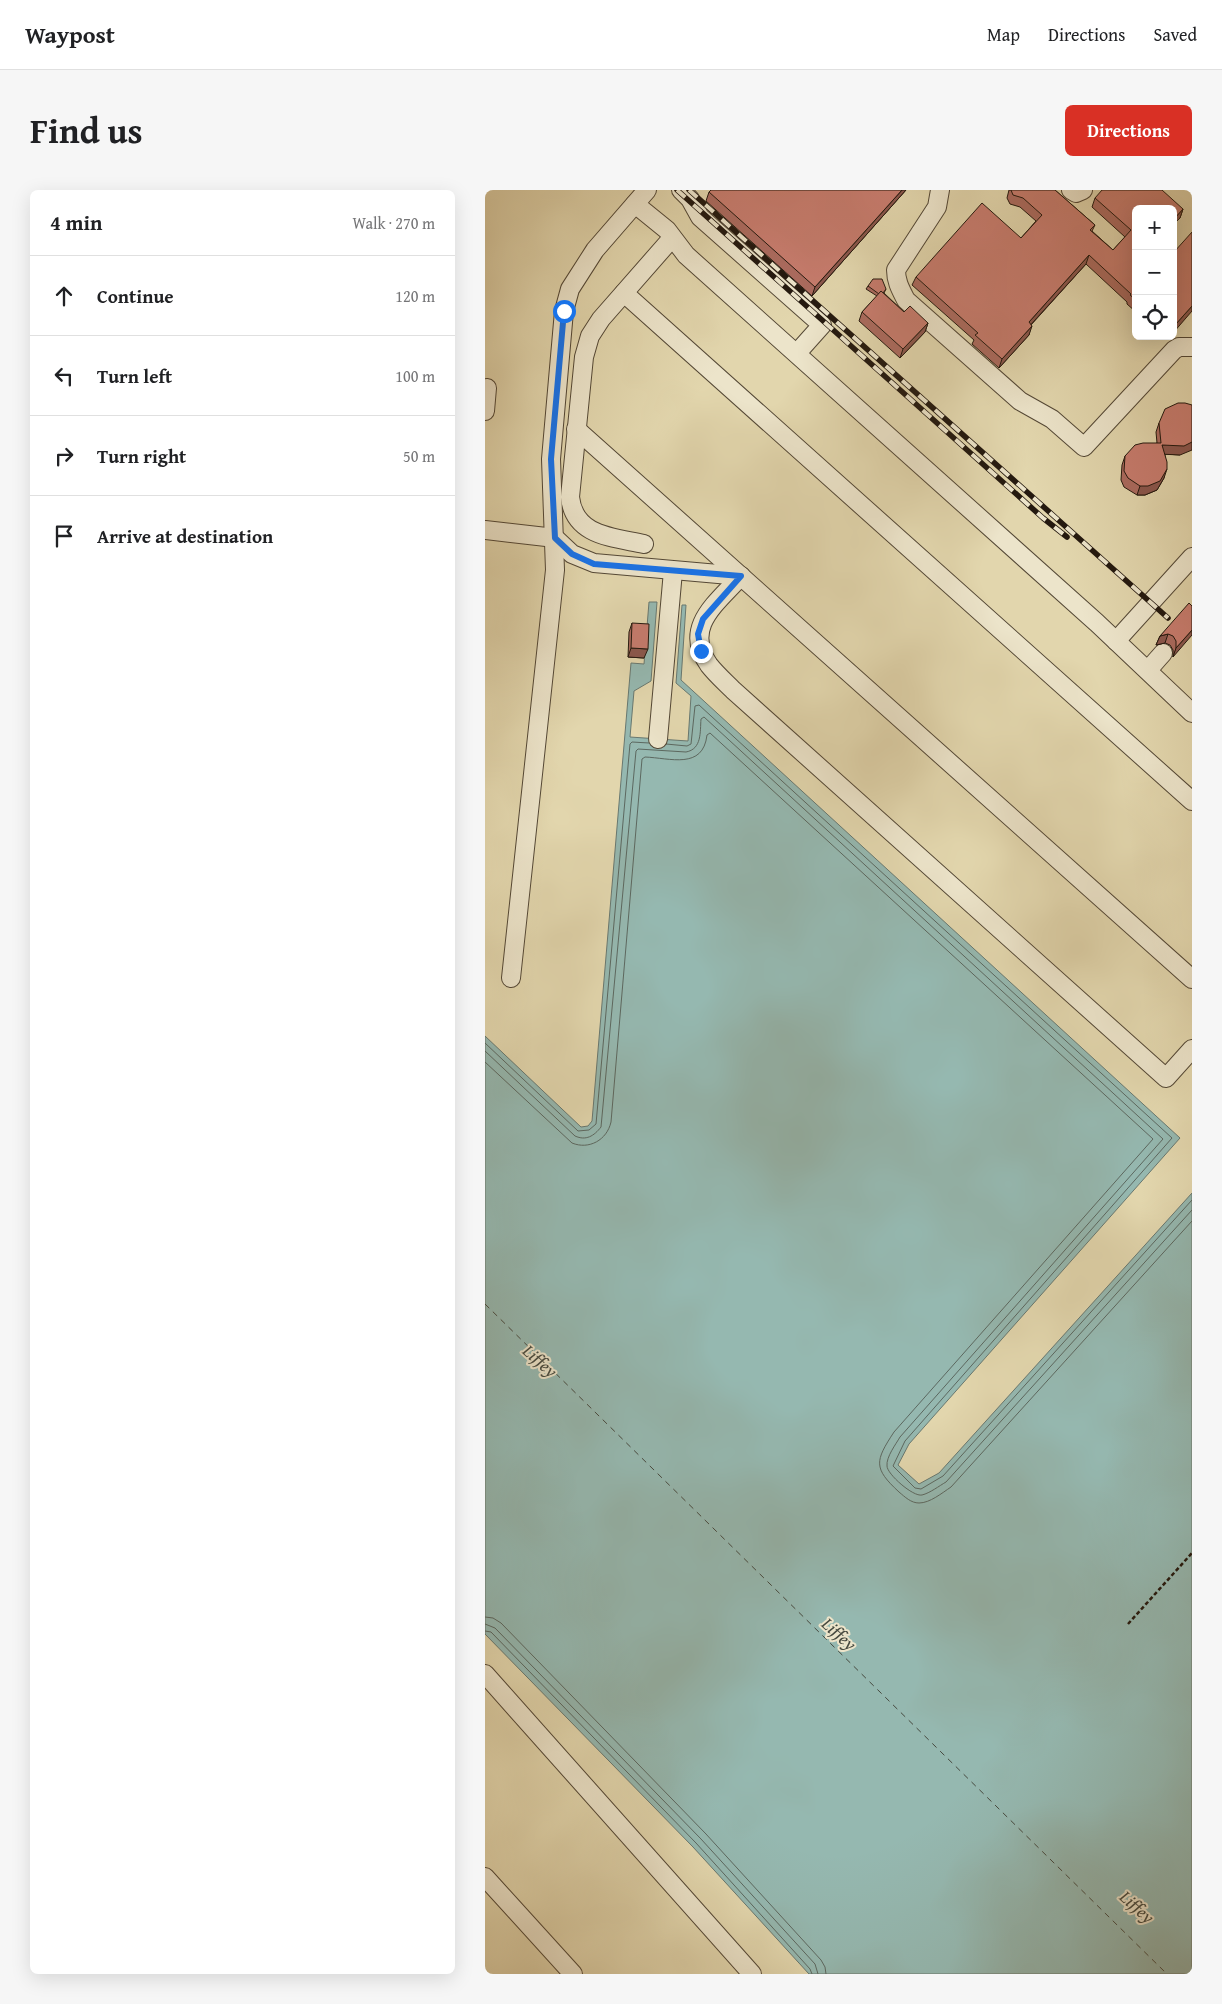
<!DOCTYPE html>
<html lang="en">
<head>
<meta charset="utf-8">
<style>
	body { margin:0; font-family:"Gentium Book Plus",serif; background:#f6f6f6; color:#202124 }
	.controls { position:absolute; right:15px; top:15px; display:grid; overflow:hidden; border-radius:8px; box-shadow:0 5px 20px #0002 }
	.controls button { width:45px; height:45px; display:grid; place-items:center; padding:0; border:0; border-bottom:1px solid #e0e0e0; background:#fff; color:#202124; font:25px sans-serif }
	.stop { position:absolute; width:15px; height:15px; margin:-11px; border:4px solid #1a73e8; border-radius:50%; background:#fff }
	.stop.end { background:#1a73e8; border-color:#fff; box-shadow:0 1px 5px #0008 }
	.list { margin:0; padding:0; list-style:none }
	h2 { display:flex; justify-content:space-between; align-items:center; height:65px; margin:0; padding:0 20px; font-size:21px }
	h2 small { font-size:16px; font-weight:400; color:#757577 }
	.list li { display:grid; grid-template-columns:32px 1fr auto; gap:15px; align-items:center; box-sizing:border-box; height:80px; padding:0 20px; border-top:1px solid #e0e0e0 }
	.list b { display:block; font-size:19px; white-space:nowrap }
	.list em { font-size:16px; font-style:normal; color:#757577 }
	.icon { flex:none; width:28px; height:28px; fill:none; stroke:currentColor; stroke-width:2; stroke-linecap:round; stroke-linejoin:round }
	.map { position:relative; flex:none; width:707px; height:1784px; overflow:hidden; border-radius:8px }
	header { display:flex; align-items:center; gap:30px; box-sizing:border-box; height:70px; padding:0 25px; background:#fff; border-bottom:1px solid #e0e0e0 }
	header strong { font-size:24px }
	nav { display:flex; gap:28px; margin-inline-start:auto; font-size:18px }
	.intro { display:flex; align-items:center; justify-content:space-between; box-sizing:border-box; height:120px; padding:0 30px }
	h1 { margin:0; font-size:35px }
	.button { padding:12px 22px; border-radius:8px; background:#d93025; color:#fff; font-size:18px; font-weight:700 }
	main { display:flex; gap:30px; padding:0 30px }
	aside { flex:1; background:#fff; border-radius:8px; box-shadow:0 5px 20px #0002 }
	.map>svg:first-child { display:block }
	.water { fill:#95b8b0; stroke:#687870 }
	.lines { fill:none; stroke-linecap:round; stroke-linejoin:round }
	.shore { stroke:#5c6860; stroke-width:1 }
	.ferry { stroke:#46493f; stroke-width:1; stroke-dasharray:6 5; stroke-linecap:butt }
	.minor-casing { stroke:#544836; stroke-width:20 }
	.path { stroke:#24190f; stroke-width:2.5; stroke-dasharray:4 2.5; stroke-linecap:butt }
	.minor { stroke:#ece4ca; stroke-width:18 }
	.rail-casing { stroke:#24190f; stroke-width:5.5 }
	.rail { stroke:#ece4ca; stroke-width:4; stroke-dasharray:11; stroke-linecap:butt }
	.wall { fill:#ab6b5f; stroke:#24190f }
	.shaded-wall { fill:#8b574d; stroke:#24190f }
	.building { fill:#c77c6e; stroke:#24190f }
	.route { stroke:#1a73e8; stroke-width:6 }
	.labels { text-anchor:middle; stroke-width:4; stroke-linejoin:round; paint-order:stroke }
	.water-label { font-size:18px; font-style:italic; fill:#46493f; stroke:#ece4ca }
</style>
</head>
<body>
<header>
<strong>Waypost</strong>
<nav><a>Map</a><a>Directions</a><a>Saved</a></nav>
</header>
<div class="intro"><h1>Find us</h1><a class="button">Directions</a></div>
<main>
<aside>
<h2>4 min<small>Walk · 270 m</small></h2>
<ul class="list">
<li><svg class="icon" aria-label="ahead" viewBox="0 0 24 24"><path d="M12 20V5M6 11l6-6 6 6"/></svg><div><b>Continue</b></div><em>120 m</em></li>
<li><svg class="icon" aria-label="left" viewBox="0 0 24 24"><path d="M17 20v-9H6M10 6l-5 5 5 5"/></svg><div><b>Turn left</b></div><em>100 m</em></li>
<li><svg class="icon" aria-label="right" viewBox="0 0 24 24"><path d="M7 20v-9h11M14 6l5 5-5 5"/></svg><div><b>Turn right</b></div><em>50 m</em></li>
<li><svg class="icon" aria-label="arrive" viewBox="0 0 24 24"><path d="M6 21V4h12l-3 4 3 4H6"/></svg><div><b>Arrive at destination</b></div></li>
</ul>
</aside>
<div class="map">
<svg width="707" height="1784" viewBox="0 0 707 1784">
	<rect width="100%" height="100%" fill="#e2d6ad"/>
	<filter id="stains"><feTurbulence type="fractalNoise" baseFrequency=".004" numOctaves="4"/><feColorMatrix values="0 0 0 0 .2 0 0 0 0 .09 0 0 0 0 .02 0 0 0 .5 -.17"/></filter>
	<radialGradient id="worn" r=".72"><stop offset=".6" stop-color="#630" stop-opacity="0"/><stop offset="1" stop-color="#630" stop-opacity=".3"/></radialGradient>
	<path class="water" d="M164 412H172L166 491 149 501 145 547 203 551 206 506 191 493 197 415H201L196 490 695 948 424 1254 413 1275 434 1294 454 1283 707 1003V1784H324L208 1657 0 1444V846L96 937 103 936 107 931 146 473 159 474Z"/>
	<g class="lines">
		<g class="shore">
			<path d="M181 554 202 556 206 554 210 516 214 515 687 948 420 1251 408 1276 430 1298 436 1299 458 1286 707 1010"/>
			<path d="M0 853 93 941 104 940 111 934 145 554 147 552 164 553"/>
			<path d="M0 861 90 946C101 951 109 946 116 937L151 561 153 559 201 562C217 559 215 542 216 529L219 527 678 949 415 1247C411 1254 401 1267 402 1276 402 1284 428 1307 437 1305 445 1303 454 1296 461 1292L707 1020"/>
			<path d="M0 872 87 953C104 960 122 950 126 932L157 569 160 567C185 568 218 580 222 545L225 543 668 949 409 1242C390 1271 388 1278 414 1302 420 1307 426 1313 434 1313 445 1313 457 1303 466 1297L707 1031"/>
			<path d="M0 1427 8 1428 16 1433 221 1644 336 1770 340 1777 341 1784"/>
			<path d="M0 1434 10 1438 216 1649 330 1774 333 1784"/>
			<path d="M0 1441 6 1442 211 1653 325 1779 327 1784"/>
		</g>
		<path class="ferry" d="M0 1114 682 1784"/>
		<defs>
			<g id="minor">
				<path d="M196 0 205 9 215 27 337 135 312 163"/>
				<path d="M455 0 452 17 411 80C411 92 416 100 421 110L535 211 567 229 599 257 689 160 694 157H707"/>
				<path d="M586 0 591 3 598 0"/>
				<path d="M150 14 182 40 201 65 612 433 707 523"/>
				<path d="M139 103 707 611"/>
				<path d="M0 221 2 198"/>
				<path d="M91 239 707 789"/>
				<path d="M0 340 70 348 87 364 109 373 256 386"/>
				<path d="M159 354C127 347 89 346 85 307L99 167 105 146 116 129 187 48"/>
				<path d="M256 386C232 413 197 437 224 475 231 484 240 492 248 500L681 888 707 859"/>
				<path d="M631 451 707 367"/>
				<path d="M663 480 678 463"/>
				<path d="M173 549 188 381"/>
				<path d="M26 788 70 380 66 269 79 121 85 99 110 60 162 0"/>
				<path d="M0 1484 267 1784"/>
				<path d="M0 1687 88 1784"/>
			</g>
		</defs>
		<use href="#minor" class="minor-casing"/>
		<path class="path" d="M643 1434 707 1363"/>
		<use href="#minor" class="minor"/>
		<defs>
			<g id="rail">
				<path d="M192 0 558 328 582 347"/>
				<path d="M204 0 683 428"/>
			</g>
		</defs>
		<use href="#rail" class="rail-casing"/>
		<use href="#rail" class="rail"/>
	</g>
	<g class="wall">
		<path d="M226 0H421L327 106 221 11 224 2Z"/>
		<path d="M524 0H570L610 35 607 41 628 60 640 47 607 17 610 8 698 19 695 28 651 19V122L642 114V112L601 74 546 135 544 145 514 178 487 154 489 150 427 95 431 87 536 48 551 31 535 17 525 14 522 8Z"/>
		<path d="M383 96 401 99 399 103 419 122 443 133 440 142 415 168 374 131 377 122 392 106 381 99Z"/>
		<path d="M674 233 695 265 680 264 679 288 672 300 660 305H652L639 297 636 290 637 275 640 266 672 253 671 242Z"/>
		<path d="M707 416 688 467V460L685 455 680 453 671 455 675 446Z"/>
		<path d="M147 433 159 468 143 467 144 442Z"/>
	</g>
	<g class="shaded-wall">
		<path d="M417 0H421L327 106 330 97Z"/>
		<path d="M698 19 695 28 688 35V30Z"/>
		<path d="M604 65 601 74 540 141 544 132Z"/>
		<path d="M707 116V121L688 143 690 135Z"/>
		<path d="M443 133 440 142 415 168 418 159Z"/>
		<path d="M547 136 544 145 514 178 517 169Z"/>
		<path d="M707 252V260L695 265 674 264 677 255Z"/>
		<path d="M682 279 679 288 672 300 660 305H652L655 296Z"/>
		<path d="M707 440V445L688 467 691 458Z"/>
		<path d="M683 444 680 453 671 455 675 446Z"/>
		<path d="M146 458 163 459 159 468 143 467Z"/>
	</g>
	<g class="building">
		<path d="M226 0H417L330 97 224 2Z"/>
		<path d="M526 0H570L610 35 605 40 628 60 646 40 610 8 617 0H677L698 19 688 30V19H651V110L645 105 646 104 604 65 544 132 547 136 517 169 490 145 493 143 431 87 497 13 536 48 557 25 538 8 528 5Z"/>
		<path d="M707 42V116L690 135 688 133V62H689Z"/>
		<path d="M388 89H397L401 99 398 103 396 101 394 104 383 96Z"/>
		<path d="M396 101 419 122 425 116 443 133 418 159 377 122Z"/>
		<path d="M693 213H700L707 215V252L699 256 677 255 682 272V279L675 291 663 296H655L643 288 639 281 640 266 650 255 658 253H676L674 233 680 219Z"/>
		<path d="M704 413 707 416V440L691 458V451L688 446 683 444 675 446Z"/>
		<path d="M147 433 164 434 163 459 146 458Z"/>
	</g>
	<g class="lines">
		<path class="route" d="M79 121 66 269 70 348 87 364 109 374 256 386 218 429 213 444 216 461"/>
	</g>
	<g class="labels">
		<g class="water-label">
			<text transform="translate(55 1171) rotate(42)" y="6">Liffey</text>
			<text transform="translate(354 1444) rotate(42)" y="6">Liffey</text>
			<text transform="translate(652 1717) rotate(42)" y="6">Liffey</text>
		</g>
	</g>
	<rect width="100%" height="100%" filter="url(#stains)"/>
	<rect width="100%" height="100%" fill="url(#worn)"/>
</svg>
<div class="controls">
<button>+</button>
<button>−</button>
<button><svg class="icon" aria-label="locate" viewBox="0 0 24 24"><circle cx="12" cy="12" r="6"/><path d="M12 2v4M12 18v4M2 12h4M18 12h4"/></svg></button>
</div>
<div class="stop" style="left:79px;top:121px"></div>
<div class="stop end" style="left:216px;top:461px"></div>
</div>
</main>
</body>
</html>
